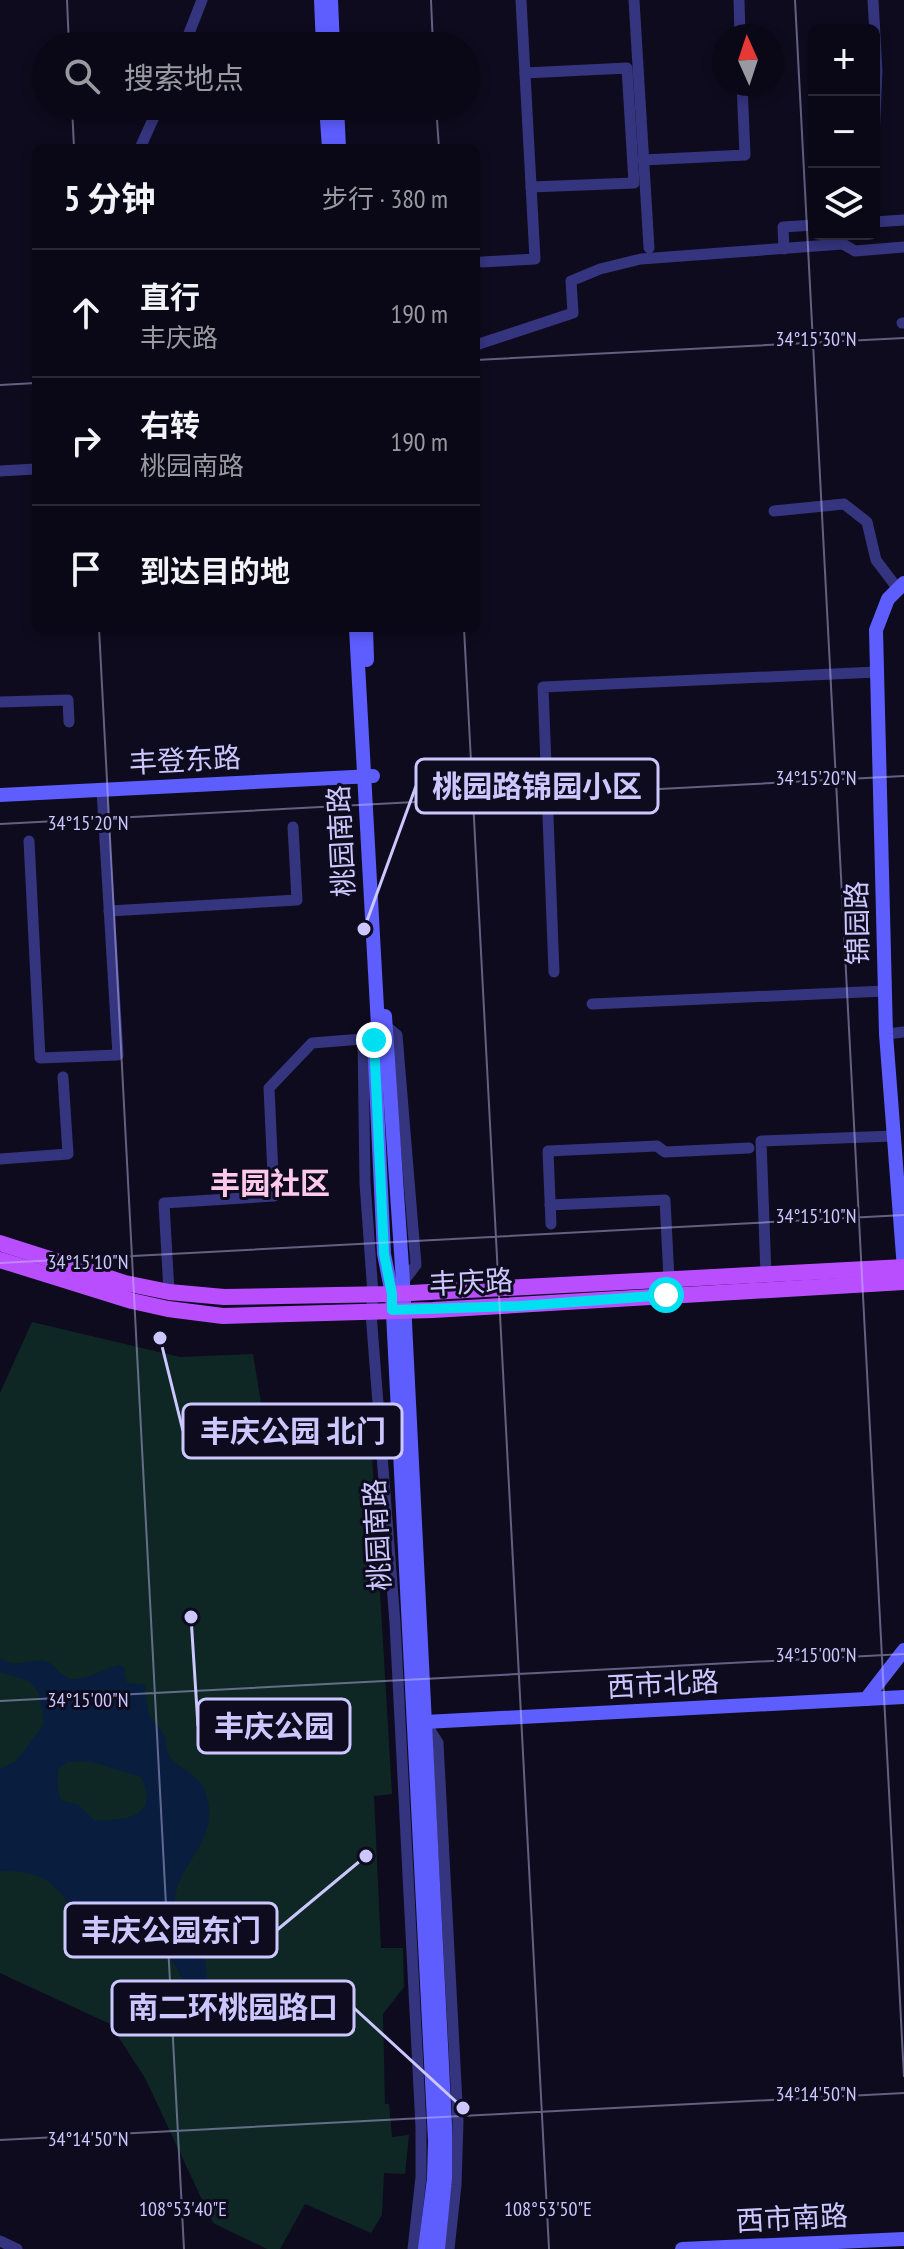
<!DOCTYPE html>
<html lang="zh">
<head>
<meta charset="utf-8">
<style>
	body { margin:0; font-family:"PT Sans Narrow","Noto Sans SC",sans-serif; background:#181623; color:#f1f3f6 }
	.controls { position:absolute; right:24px; top:24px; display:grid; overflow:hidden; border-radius:12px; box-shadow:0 4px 12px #0003 }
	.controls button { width:72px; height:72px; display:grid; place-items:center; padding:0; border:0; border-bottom:2px solid #2a2935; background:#0a0816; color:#f1f3f6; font:40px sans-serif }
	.compass { position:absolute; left:712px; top:24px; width:72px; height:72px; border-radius:50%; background:#0a0816; box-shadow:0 4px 12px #0003; rotate:357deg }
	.stop { position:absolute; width:24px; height:24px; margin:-18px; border:6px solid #00def2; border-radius:50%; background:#fff }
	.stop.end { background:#00def2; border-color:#fff; box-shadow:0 2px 8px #0008 }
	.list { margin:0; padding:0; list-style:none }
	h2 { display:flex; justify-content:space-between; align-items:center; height:104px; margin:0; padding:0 32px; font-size:34px }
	h2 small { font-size:26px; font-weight:400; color:#999aa1 }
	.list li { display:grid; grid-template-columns:52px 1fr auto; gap:24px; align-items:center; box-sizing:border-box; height:128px; padding:0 32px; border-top:2px solid #2a2935 }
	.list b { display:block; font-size:30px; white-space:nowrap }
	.list p { margin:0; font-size:26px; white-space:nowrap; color:#999aa1 }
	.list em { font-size:26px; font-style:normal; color:#999aa1 }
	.icon { flex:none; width:44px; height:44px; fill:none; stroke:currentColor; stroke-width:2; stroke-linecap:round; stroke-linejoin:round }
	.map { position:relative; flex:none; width:904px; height:2249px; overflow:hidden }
	.search { position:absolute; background:#0a0816; box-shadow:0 4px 12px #0003; left:32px; top:32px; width:448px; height:88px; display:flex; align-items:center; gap:20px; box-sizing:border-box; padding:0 28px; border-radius:44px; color:#999aa1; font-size:30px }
	.panel { position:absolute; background:#0a0816; box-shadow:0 4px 12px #0003; left:32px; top:144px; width:448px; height:488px; border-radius:12px }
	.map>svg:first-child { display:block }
	.green { fill:#0e2725 }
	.water { fill:#091d3e; fill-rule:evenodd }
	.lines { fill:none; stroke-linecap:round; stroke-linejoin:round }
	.street { stroke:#35347e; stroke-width:11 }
	.secondary { stroke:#5e5eff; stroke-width:14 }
	.primary { stroke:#b94eff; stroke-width:16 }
	.route { stroke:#00def2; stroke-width:10 }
	.ticks { fill:none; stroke:#ccc7ff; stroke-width:2; stroke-opacity:0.45 }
	.labels { text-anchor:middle; stroke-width:6; stroke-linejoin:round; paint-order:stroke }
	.street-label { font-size:28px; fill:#ccc7ff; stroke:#0d0b1d }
	.neighbourhood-label { font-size:30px; font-weight:bold; fill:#ffc9ec; stroke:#0d0b1d }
	.ticks-label { font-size:20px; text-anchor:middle; fill:#ccc7ff; stroke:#0d0b1d; stroke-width:6; stroke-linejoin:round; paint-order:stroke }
	.leader { fill:none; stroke:#ccc7ff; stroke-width:3 }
	.callout-dot { fill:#ccc7ff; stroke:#0d0b1d; stroke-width:3 }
	.callout { fill:#0d0b1d; stroke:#ccc7ff; stroke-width:3 }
	.callout-label { font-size:30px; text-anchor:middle; font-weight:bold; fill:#ccc7ff }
</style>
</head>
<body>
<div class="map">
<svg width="904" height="2249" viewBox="0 0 904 2249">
	<rect width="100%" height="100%" fill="#0d0b1d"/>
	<path class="green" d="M32 1322 180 1357 253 1354 264 1421 286 1439 371 1440 392 1794 374 1796 381 1948H403L404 1987 383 2014 385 2104H389L392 2137 409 2135 405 2174 384 2173 382 2215 371 2233 305 2204 280 2249H267L213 2223 145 2078 110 2024 0 1973V1393Z"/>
	<path class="water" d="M0 1658C19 1670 26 1658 44 1661 57 1663 61 1681 76 1679 91 1678 105 1668 120 1665L124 1668 127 1683 145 1685C146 1694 146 1706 150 1715 153 1722 160 1727 164 1735 167 1743 165 1752 171 1758 179 1769 197 1774 203 1787 228 1839 170 1866 175 1908 177 1923 186 1929 195 1939 210 1957 208 1982 203 2003L191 2001C172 1951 168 1945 113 1938 102 1937 92 1936 84 1929 78 1924 74 1915 71 1908 53 1877 35 1871 0 1871V1769L16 1761 44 1724 39 1693 29 1681 0 1672ZM89 1761 141 1777C161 1818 124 1821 94 1820L79 1805 61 1800 58 1791V1769L68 1762Z"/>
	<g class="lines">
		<g class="street">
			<path d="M634 0 649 248"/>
			<path d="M739 0 740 36"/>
			<path d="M873 0 877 71 874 138"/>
			<path d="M184 46 202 0"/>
			<path d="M525 73 627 68 634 183 531 187"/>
			<path d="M140 148 159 106"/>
			<path d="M643 160 745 155 742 84"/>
			<path d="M874 222 904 220"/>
			<path d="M784 249 783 227 814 225"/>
			<path d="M482 262 535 259 521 0"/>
			<path d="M902 323H904"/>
			<path d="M476 345 573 313 571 281 600 269 641 259 843 244 855 251 904 247"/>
			<path d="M0 471 36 469"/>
			<path d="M774 511 844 504 867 522 876 560 898 589"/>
			<path d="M0 702 68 700 69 722"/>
			<path d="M29 841 40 1058 118 1055 102 791"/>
			<path d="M109 911 297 900 293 827"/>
			<path d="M554 972 543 687 877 672"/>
			<path d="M592 1004 885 991"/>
			<path d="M386 1026 397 1035 416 1265 403 1282"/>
			<path d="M377 1027 363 1039 365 1183 373 1294 371 1313 395 1623 421 2127V2177L413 2249"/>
			<path d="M886 1034 904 1032"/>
			<path d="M0 1159 68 1154 63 1077"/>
			<path d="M550 1205 665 1200 669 1279"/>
			<path d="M551 1224 548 1151 657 1146 665 1152 749 1148"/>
			<path d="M766 1274 761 1141 893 1136"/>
			<path d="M169 1292 164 1203 274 1196 269 1088 312 1043 363 1039"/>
			<path d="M425 1722 438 1743 458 2122 456 2185 449 2249"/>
			<path d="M0 2241 17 2249"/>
		</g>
		<g class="secondary">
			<path d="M321 0 323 46"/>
			<path d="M331 0 333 46"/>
			<path d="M326 106 329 148"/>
			<path d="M337 106 339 148"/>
			<path d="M904 583 888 599 876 630 886 1034 904 1269"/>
			<path d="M356 628 378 1026 374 1040 384 1254 392 1294 435 2141 434 2179 425 2249"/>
			<path d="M366 628 367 660"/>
			<path d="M0 795 373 776"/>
			<path d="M385 1016 403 1282 445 2125V2178L438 2249"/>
			<path d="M866 1699 904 1650"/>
			<path d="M425 1722 904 1697"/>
			<path d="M682 2249 904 2239"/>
		</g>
		<g class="primary">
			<path d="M0 1243 125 1283 169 1292 224 1297 392 1294 904 1267"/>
			<path d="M0 1260 132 1301 168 1309 223 1316 433 1310 904 1282"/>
		</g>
	</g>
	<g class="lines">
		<path class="route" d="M374 1040 384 1254 392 1294V1310L520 1306 666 1295"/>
	</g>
	<path class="ticks" d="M67 0 69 46M431 0 433 46M795 0 904 2077M72 106 74 148M436 106 439 148M476 360 904 338M0 385 36 383M99 628 184 2249M464 628 549 2249M0 824 904 776M0 1263 904 1215M0 1701 904 1654M0 2140 904 2093"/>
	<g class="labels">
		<g class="street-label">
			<text transform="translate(185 760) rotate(-3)" y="10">丰登东路</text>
			<text transform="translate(341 841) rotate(-93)" y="10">桃园南路</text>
			<text transform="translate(857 923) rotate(-91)" y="10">锦园路</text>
			<text transform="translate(471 1282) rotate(-3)" y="10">丰庆路</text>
			<text transform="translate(377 1535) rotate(-93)" y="10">桃园南路</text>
			<text transform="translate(663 1684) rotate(-3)" y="10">西市北路</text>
			<text transform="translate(792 2218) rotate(-3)" y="10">西市南路</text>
		</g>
		<g class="neighbourhood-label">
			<text x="270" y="1194">丰园社区</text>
		</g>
	</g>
	<g class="ticks-label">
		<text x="816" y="346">34°15'30"N</text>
		<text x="816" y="785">34°15'20"N</text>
		<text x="88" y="830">34°15'20"N</text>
		<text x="816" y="1223">34°15'10"N</text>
		<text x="88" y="1269">34°15'10"N</text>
		<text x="816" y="1662">34°15'00"N</text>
		<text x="88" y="1707">34°15'00"N</text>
		<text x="816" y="2101">34°14'50"N</text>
		<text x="88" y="2146">34°14'50"N</text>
		<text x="183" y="2216">108°53'40"E</text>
		<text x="548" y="2216">108°53'50"E</text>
	</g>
	<path class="leader" d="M364 929L416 786M160 1338L183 1431M191 1617L198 1726M366 1856L277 1930M463 2108L354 2008"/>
	<g class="callout-dot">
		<circle cx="364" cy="929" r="8"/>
		<circle cx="160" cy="1338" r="8"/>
		<circle cx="191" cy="1617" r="8"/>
		<circle cx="366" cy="1856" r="8"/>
		<circle cx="463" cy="2108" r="8"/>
	</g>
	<g class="callout">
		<rect x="416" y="759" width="242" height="54" rx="8"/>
		<rect x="183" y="1404" width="219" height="54" rx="8"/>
		<rect x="198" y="1699" width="152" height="54" rx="8"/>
		<rect x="65" y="1903" width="212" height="54" rx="8"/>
		<rect x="112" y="1981" width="242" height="54" rx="8"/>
	</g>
	<g class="callout-label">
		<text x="537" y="797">桃园路锦园小区</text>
		<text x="293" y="1442">丰庆公园 北门</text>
		<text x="274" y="1737">丰庆公园</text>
		<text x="171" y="1941">丰庆公园东门</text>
		<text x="233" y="2018">南二环桃园路口</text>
	</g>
</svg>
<div class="controls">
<button>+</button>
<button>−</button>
<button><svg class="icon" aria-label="layers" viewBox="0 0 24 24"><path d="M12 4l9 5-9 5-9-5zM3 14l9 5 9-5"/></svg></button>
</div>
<svg class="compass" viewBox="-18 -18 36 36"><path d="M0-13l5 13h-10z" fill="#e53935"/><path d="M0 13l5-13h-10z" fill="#999aa1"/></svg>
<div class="stop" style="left:666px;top:1295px"></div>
<div class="stop end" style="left:374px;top:1040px"></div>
<div class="search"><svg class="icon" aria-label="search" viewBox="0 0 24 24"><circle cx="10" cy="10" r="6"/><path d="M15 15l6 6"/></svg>搜索地点</div>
<section class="panel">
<h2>5 分钟<small>步行 · 380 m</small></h2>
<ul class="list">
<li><svg class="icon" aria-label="ahead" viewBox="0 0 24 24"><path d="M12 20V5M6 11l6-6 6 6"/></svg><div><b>直行</b><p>丰庆路</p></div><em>190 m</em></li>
<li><svg class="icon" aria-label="right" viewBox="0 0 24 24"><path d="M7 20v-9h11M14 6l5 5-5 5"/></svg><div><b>右转</b><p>桃园南路</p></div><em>190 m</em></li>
<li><svg class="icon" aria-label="arrive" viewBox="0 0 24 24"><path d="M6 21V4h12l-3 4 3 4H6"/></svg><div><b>到达目的地</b></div></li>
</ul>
</section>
</div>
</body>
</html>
